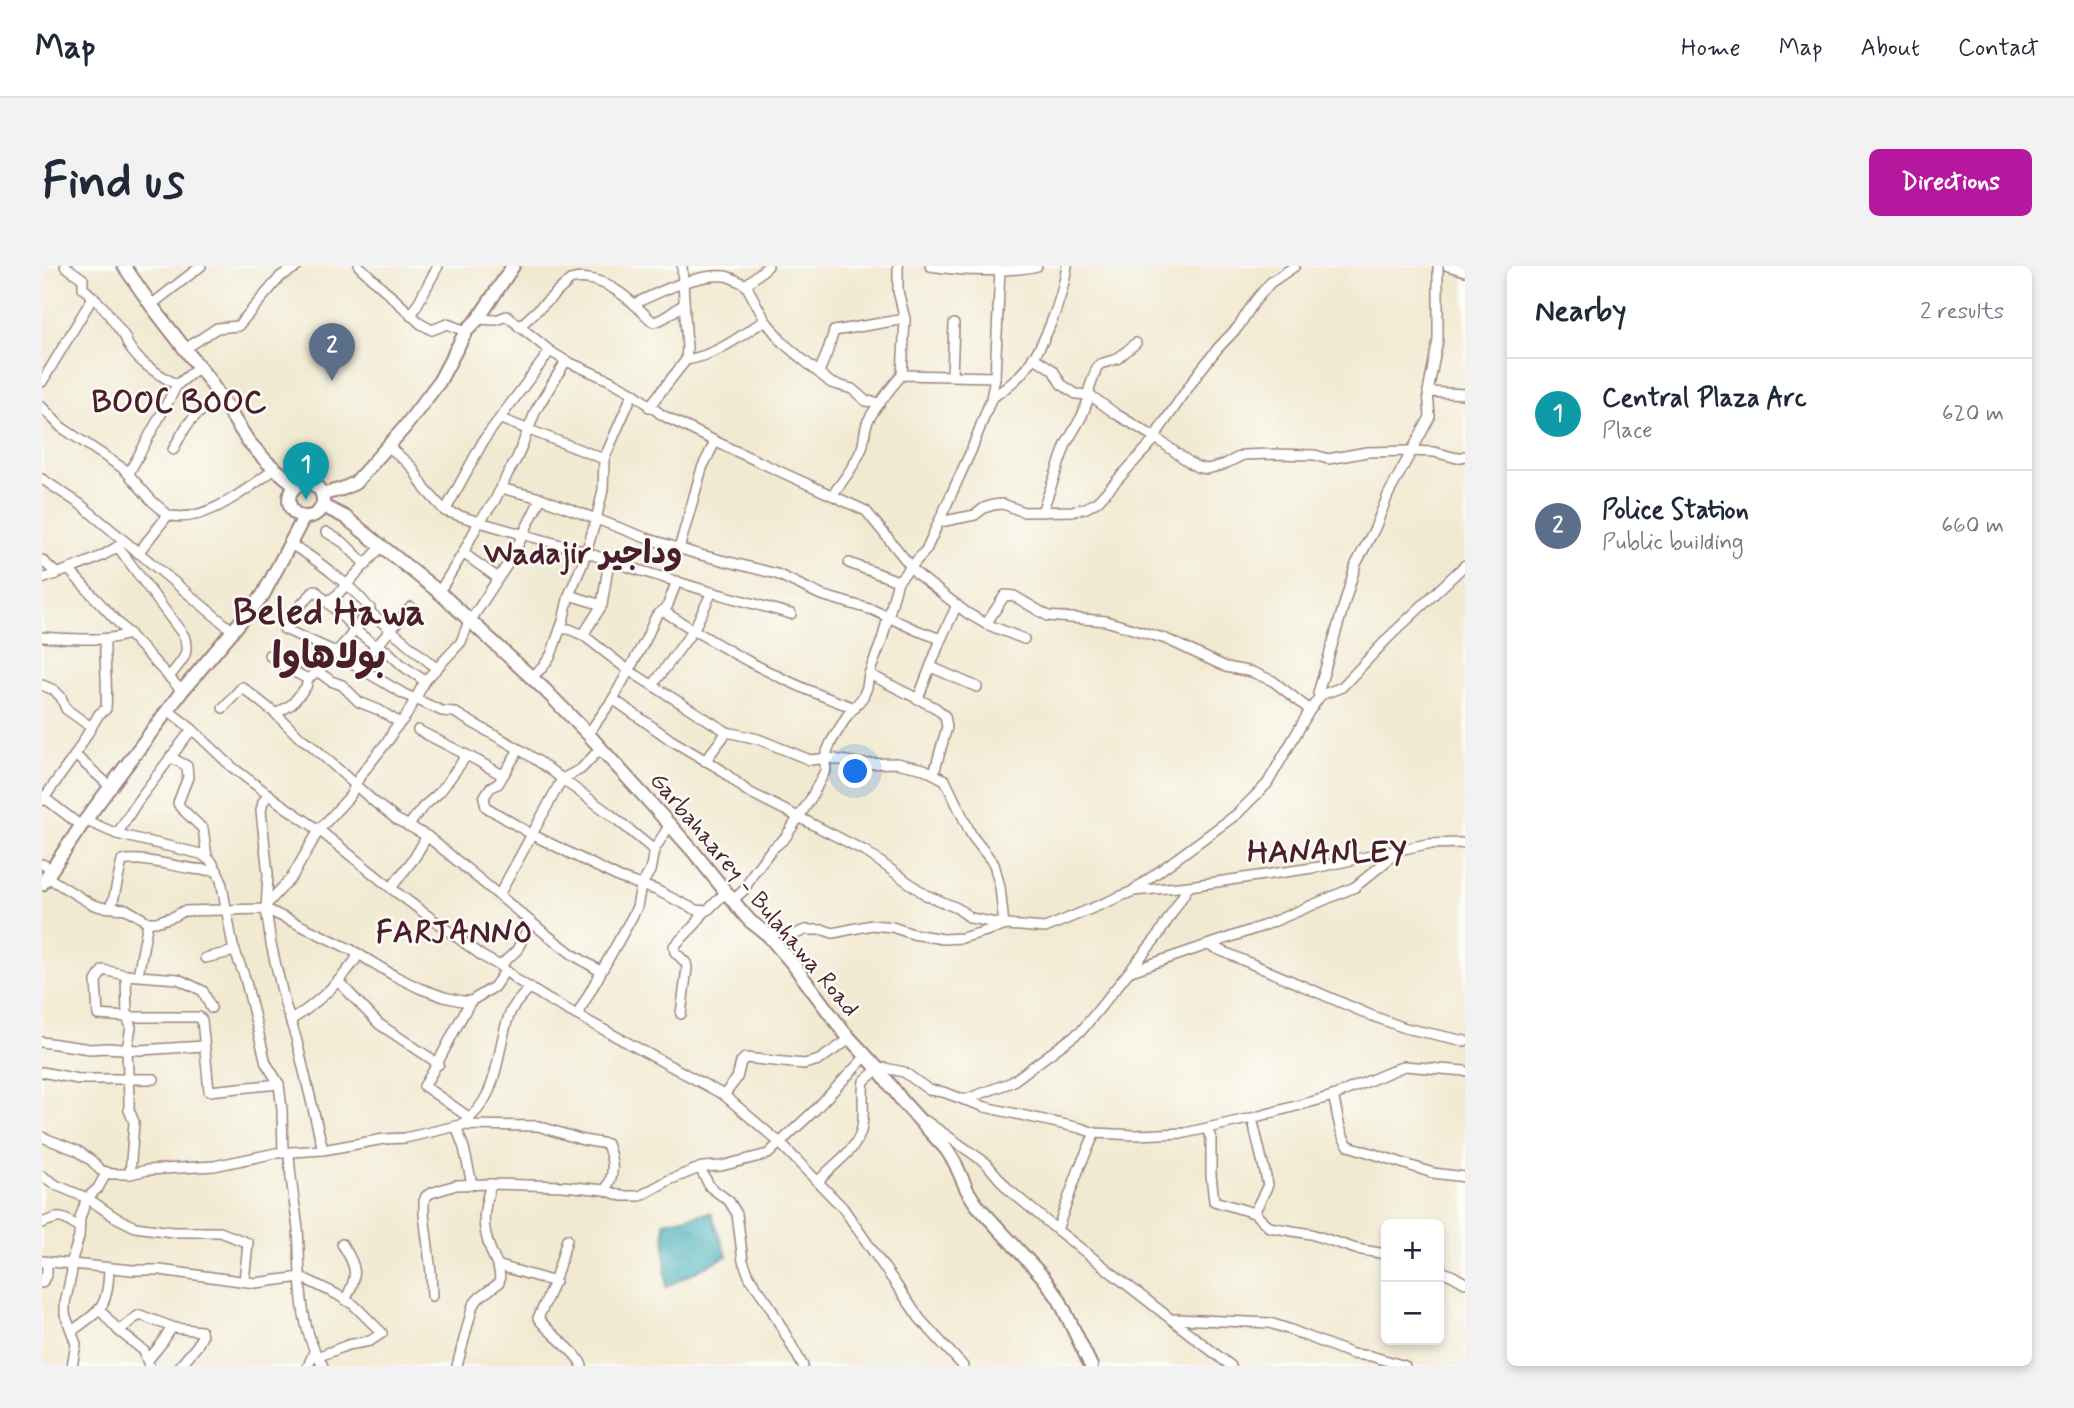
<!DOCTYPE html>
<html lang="en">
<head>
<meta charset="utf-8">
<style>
	body { margin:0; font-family:Mynerve,"Playpen Sans Arabic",sans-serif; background:#f2f2f3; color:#1f2937 }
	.controls { position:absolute; right:21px; bottom:21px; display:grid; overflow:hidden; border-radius:10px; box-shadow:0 4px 10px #0003 }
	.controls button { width:63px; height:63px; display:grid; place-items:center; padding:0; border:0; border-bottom:2px solid #e0e1e3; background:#fff; color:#1f2937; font:35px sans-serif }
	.you { position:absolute; left:814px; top:506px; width:24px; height:24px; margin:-18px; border:5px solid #fff; border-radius:50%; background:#1a73e8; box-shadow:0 0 0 10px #1a73e833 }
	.badge { display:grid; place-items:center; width:46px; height:46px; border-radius:50%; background:#b5179e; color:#fff; font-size:23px; font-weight:700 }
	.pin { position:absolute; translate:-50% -58px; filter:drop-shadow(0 2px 4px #0008) }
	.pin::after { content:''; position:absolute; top:37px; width:24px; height:21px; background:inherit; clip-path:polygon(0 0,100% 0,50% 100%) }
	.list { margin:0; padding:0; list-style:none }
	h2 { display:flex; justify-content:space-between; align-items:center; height:91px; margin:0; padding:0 28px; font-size:30px }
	h2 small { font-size:23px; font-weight:400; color:#747a83 }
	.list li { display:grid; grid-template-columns:46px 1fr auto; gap:21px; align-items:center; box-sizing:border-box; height:112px; padding:0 28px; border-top:2px solid #e0e1e3 }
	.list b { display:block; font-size:26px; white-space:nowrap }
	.list p { margin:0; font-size:23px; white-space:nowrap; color:#747a83 }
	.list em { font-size:23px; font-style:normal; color:#747a83 }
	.map { position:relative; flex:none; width:1423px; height:1100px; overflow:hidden; border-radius:10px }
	header { display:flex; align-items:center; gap:42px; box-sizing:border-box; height:98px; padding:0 35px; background:#fff; border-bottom:2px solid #e0e1e3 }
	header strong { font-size:33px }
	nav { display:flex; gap:38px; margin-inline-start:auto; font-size:24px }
	.intro { display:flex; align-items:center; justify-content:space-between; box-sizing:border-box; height:168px; padding:0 42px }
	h1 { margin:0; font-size:49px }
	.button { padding:18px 32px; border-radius:10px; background:#b5179e; color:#fff; font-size:24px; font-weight:700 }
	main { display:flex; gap:42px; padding:0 42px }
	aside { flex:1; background:#fff; border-radius:10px; box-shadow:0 4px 10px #0003 }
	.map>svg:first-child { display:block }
	.water { fill:url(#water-ripples); stroke:#426570; stroke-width:2 }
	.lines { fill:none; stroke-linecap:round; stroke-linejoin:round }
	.minor-casing { stroke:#9e847e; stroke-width:12 }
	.major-casing { stroke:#9e847e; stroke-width:16 }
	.minor { stroke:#fff; stroke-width:9 }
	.major { stroke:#fff; stroke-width:12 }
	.labels { text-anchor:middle; stroke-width:5; stroke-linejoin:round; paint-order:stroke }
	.street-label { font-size:24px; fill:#4a1f2b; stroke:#fdfcf7 }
	.district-label { font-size:32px; font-weight:bold; fill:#4a1f2b; stroke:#fdfcf7 }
	.town-label { font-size:38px; font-weight:bold; fill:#4a1f2b; stroke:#fdfcf7 }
</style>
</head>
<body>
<header>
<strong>Map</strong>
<nav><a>Home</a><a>Map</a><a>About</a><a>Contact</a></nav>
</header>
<div class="intro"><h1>Find us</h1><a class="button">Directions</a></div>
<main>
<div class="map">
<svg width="1423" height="1100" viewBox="0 0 1423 1100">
	<defs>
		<pattern id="water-ripples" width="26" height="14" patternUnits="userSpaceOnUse" patternTransform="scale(1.75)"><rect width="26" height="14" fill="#3aabb6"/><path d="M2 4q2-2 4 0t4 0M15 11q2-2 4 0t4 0" fill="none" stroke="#338b94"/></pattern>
	</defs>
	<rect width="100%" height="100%" fill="#fdfcf7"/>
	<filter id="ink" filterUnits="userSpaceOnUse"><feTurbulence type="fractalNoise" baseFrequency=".0143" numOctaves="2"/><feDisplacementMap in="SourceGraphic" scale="14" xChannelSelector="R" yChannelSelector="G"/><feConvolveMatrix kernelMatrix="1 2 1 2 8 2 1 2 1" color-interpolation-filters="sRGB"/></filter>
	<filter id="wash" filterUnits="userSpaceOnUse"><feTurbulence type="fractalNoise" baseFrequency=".00686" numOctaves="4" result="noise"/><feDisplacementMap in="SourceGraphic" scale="28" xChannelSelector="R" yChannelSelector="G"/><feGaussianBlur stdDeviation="1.57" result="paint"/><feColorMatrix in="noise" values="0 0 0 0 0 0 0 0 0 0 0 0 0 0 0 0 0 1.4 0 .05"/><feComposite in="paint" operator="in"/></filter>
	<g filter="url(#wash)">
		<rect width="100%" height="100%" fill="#f1ead2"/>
		<path class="water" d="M669 946 685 990 624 1021 622 956Z"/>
	</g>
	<g filter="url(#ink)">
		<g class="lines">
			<defs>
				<g id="minor">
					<path d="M317 0 379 58 390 64 405 58 424 65"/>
					<path d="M856 0V25L863 53 860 109"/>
					<path d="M888 0C919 5 964 7 995 0"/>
					<path d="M1406 0 1423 5"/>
					<path d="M704 19 723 54 741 77 789 117 810 123 824 135 838 137"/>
					<path d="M51 31 62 42 83 71C89 93 116 108 135 119"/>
					<path d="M592 38 611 56C621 55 633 44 642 38"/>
					<path d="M109 39 159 0"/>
					<path d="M369 50 396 0"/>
					<path d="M436 53 454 54 465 50 508 85 524 95 567 114 591 127 620 149 687 182 824 245 875 308 925 347 944 358 982 373"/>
					<path d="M477 61 528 14C552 7 575 23 592 38 617 26 655 7 683 10 690 11 697 16 704 19L726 0"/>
					<path d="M143 83 175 62 196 60 239 10 256 0"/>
					<path d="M991 91 1011 104 1019 118 1034 128 1048 129 1074 148 1114 172 1117 164 1157 106 1176 82 1196 61 1213 35 1228 17 1253 0"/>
					<path d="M644 94C673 90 699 70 723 54"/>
					<path d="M777 106 785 87 792 65 863 53"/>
					<path d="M910 109 912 58"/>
					<path d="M0 116 51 31 41 22V13L23 0"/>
					<path d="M1386 126 1423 128"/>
					<path d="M949 133C959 125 970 118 978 109 1002 84 1020 34 1025 0"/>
					<path d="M0 141 19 161 82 203 110 235 126 249"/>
					<path d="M607 141 644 94 645 82 640 0"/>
					<path d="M459 153 562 193"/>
					<path d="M346 180 370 201 383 223 403 245 437 256 544 286 567 295 662 324 749 348"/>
					<path d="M131 184C146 155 150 148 180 133"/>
					<path d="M87 207 135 119 157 101"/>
					<path d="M0 213 38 238 191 365"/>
					<path d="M458 222 499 232 604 272 655 288 735 308 779 329 831 344 874 364 899 373"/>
					<path d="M790 229C802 214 813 199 820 182 823 173 822 163 826 155 832 143 851 119 860 109L953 111"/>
					<path d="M403 245 443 172 508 85"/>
					<path d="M1000 246 1024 178 1040 150 1048 129 1047 123 1055 101 1058 98 1075 93 1094 77"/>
					<path d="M898 256 933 249 942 242 951 239 961 238 982 246 1031 245 1044 242 1056 235 1114 172 1147 196 1155 201 1165 203 1181 199 1201 189 1228 188 1273 189 1286 193 1325 186 1368 185 1392 186 1415 192 1423 190"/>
					<path d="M284 266 302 277 324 299"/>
					<path d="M249 279C266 287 324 330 329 347L394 402"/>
					<path d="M76 281 142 370C149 390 138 396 127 411"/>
					<path d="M637 283 660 202 673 176"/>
					<path d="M96 287 126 249C161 259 205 223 233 203"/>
					<path d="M421 287 456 312"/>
					<path d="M0 294 14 307"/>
					<path d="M807 297 856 315"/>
					<path d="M28 305 140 425"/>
					<path d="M0 313C26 303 58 295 80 277"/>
					<path d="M397 326 421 287 437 256 452 236 466 207 475 192 494 144 524 95"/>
					<path d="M527 329 560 339"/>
					<path d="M285 336 295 329 340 280"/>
					<path d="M621 345C681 383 744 419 813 442"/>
					<path d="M944 358 963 329 972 330 1006 350 1064 355 1124 373 1184 401 1210 406 1231 415 1268 444"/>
					<path d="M518 363H527L541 369 586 404 685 466 716 473 768 494 787 492 821 498 854 497 882 503 903 514 930 570 952 598 958 621 962 659"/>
					<path d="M541 369 560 339 567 295"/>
					<path d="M0 371C21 372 69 377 87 367"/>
					<path d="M227 389 244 402 266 413"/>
					<path d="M317 400 369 341"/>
					<path d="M889 401 935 421"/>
					<path d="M275 405 289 415 300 419 317 436 337 444 358 457"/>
					<path d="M827 408 894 442 903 450 905 461 892 507"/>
					<path d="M489 411 500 402 509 389 521 355 527 329 540 299 554 254 561 224 562 193 591 127"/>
					<path d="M383 415 361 400 345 385 334 380 318 368 273 324 250 348 242 363 294 386 297 390 362 428 400 445 412 446C448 468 488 486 520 513L539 503 559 482"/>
					<path d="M0 419 12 424 19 431 24 443 49 461"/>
					<path d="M611 419 652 363 670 326"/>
					<path d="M1279 429 1276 427 1314 298 1333 262 1346 229 1388 151 1386 126 1396 74V0"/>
					<path d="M571 433 629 474 678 503 705 525 823 585 884 629 915 642 929 652 963 659"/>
					<path d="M876 433 899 373 915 339"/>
					<path d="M181 442 200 421 234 448 257 471 268 478 330 534 354 553 385 570 500 665 530 688 558 705"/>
					<path d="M127 445 150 463 190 501 239 538 277 564 354 626 440 690 458 700 475 714 507 734 682 829 738 877 801 942 878 1053 921 1100"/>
					<path d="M234 448 250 438 264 421 266 413 282 399 306 373 328 342"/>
					<path d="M376 464 436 495 460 509"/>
					<path d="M546 468 571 433 604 373 614 350 625 341 635 315"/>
					<path d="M476 485 456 518 448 522 444 528 442 532 444 541 489 568 578 612 614 624 654 644 663 645 667 643 683 627"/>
					<path d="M33 489 70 522"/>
					<path d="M128 491 145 500 146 511 136 537 138 541 161 563 165 591"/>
					<path d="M663 495 685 466"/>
					<path d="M227 528 221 536 219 545 226 608 224 643 229 678 243 738 254 772 281 884"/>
					<path d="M0 530 39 560"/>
					<path d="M0 535 33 489 57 448 64 443C66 419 62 396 63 373"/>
					<path d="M45 555 75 568 159 588 170 596 179 614 191 680 203 712 224 797 237 818 240 844 241 887"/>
					<path d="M366 560 381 541 398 526 425 489"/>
					<path d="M75 568 95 536 150 463"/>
					<path d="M0 598 10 603"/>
					<path d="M5 611 49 638 59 641 84 643 106 656H114L133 650 142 645 224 643 308 683 351 709 377 722 402 731 420 735H429L452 721 463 705"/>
					<path d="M349 622 373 591 385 570"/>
					<path d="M1091 625 1147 620 1277 601 1385 578 1423 577"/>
					<path d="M457 629 520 513 568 548 612 584"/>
					<path d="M690 635 702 624 712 606 729 584 743 572 768 534 784 503 782 493 789 476 805 450 821 431 825 421 827 408 840 374 856 315 884 284 929 185 949 133 953 111 958 4"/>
					<path d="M225 638 250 611 277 564 308 530 318 510 348 472 351 465 364 450 383 415 419 376 425 360 469 293 499 232"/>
					<path d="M67 641 71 635 80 595C106 589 146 607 175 604"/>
					<path d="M726 669 738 666 749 670 763 664H782L791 667 830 659 850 661 871 668 901 673 920 672 965 659 1003 662 1089 626 1195 548 1225 518 1268 444 1279 429 1300 421 1348 370 1423 299"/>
					<path d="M1166 679 1328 749 1363 762 1423 775"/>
					<path d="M163 692 193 685"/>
					<path d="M458 700 475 684 489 656"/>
					<path d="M1089 705 1221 660 1313 621 1358 584"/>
					<path d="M84 709 85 751 89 761 85 783 87 832V844L92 856 88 908"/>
					<path d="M96 709 106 656"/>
					<path d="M296 715 337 758 397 798"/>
					<path d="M169 742 161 725 136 713 84 709 61 704 54 715 56 749 85 751H157L160 754 167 825 237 818"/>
					<path d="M639 748 645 702 644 697 633 686 632 680 653 659 663 645"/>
					<path d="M535 749 590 651 595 641 599 620 608 605 612 584 627 560"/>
					<path d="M249 754C272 740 303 712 317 688"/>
					<path d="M0 776 48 783 64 782 98 784 162 780"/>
					<path d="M838 805 843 802 862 806 887 824 901 826 943 841 1038 862 1053 867 1093 869 1143 867 1210 852 1291 830 1362 800 1423 805"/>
					<path d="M0 806 36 813H112"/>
					<path d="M682 829 695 812 699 796 703 792 762 798 777 794 808 773"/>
					<path d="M1291 830C1296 846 1296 867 1307 880L1391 907 1423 911"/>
					<path d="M922 834 970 816 1040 764 1115 671 1147 620"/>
					<path d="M428 852 382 820C400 792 412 763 429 735"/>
					<path d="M1210 852 1226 919 1212 947"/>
					<path d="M884 855 944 897 966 923 1015 964 1189 1100"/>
					<path d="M419 859C461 829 452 787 468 747 472 737 482 729 488 721"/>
					<path d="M414 860 422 882 430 918"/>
					<path d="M1165 863 1169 872V909L1172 935 1212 947 1227 961 1269 968 1314 983 1344 988"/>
					<path d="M0 871 36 885 50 895 58 904 69 908H88L105 904 172 900 234 887 281 884 342 873 363 872 419 859 496 860 541 874 565 878C571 895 574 908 563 924"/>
					<path d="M247 887C248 913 253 938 256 963 259 1008 255 1061 281 1100"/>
					<path d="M658 902 668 921 687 935 695 948 701 995 708 1012 726 1037 761 1100"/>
					<path d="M0 910 16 920 45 932 73 951 93 961 131 966H178L206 977 202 1015"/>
					<path d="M776 916C790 898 813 887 819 865 824 849 819 831 822 815L836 803"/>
					<path d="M0 957C20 949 19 950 37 962"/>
					<path d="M1015 964 1038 900 1053 867"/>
					<path d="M525 973C518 1001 508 1028 496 1052 507 1068 536 1086 540 1100"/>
					<path d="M300 978C315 1000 317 1010 303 1034"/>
					<path d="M0 995 90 1004H118L213 1017 259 1011 294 1028 312 1039 340 1067 328 1075 306 1079 275 1091"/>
					<path d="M455 999 513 1016"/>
					<path d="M1397 1004 1411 1010 1423 1017"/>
					<path d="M0 1017 5 1007V996"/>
					<path d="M390 1030 389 1006 382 948V935L384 930 389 927 414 919 449 918 521 920 563 924 580 930H598L627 914 660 901 679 900 726 888 773 844 824 790"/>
					<path d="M58 1044 77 1065 102 1085 107 1100"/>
					<path d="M1132 1055 1134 1053 1228 1057 1249 1064 1310 1088 1329 1090 1363 1100"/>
					<path d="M30 1065C60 1043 66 1041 67 1002"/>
					<path d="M77 1065 91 1053 98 1049 133 1062 159 1065 160 1070 155 1080 138 1100"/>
					<path d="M106 1094 120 1077 130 1061"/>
					<path d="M30 1100 34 1078 23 1048V1037L30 1005 29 997 37 971 38 952 45 932 56 922 65 906"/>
					<path d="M266 1100 272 1086"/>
					<path d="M415 1100 431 1039 438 1031 457 1017C460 1004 453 996 449 985 439 959 441 944 449 918"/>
				</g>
				<g id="major">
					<path d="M82 0 109 39 167 114 206 175 225 196 254 220"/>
					<circle cx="264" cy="234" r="17"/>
					<path d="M281 228 300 223 313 217 362 162 397 116 424 65 436 53 471 0"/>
					<path d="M281 240 303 251 397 326 502 423 546 468 611 540 651 585 700 646 708 655 726 669 750 697 801 765 838 805 861 836 904 883 913 897 925 924 934 938 1001 1011 1017 1033 1049 1100"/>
					<path d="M0 618 39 560 140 425 221 329 262 251"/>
				</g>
			</defs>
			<use href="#minor" class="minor-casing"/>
			<use href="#major" class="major-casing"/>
			<use href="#minor" class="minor"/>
			<use href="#major" class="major"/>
		</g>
	</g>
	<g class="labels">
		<g class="street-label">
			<text transform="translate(713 628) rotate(50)" y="8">Garbahaarey - Bulahawa Road</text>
		</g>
		<g class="district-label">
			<text x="137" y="146">BOOC BOOC</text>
			<text x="541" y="297">Wadajir وداجير</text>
			<text x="1285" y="596">HANANLEY</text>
			<text x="412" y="676">FARJANNO</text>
		</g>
		<g class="town-label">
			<text x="287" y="358">Beled Hawa<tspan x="287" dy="44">بولاهاوا</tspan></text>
		</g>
	</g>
</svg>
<div class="controls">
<button>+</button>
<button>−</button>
</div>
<div class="you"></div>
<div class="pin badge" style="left:264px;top:234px;background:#0f9aa8">1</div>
<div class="pin badge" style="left:290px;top:115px;background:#5c6f8a">2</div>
</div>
<aside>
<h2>Nearby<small>2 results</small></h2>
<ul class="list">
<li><span class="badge" style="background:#0f9aa8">1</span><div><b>Central Plaza Arc</b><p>Place</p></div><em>620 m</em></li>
<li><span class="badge" style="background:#5c6f8a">2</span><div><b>Police Station</b><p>Public building</p></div><em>660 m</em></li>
</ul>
</aside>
</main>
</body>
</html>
